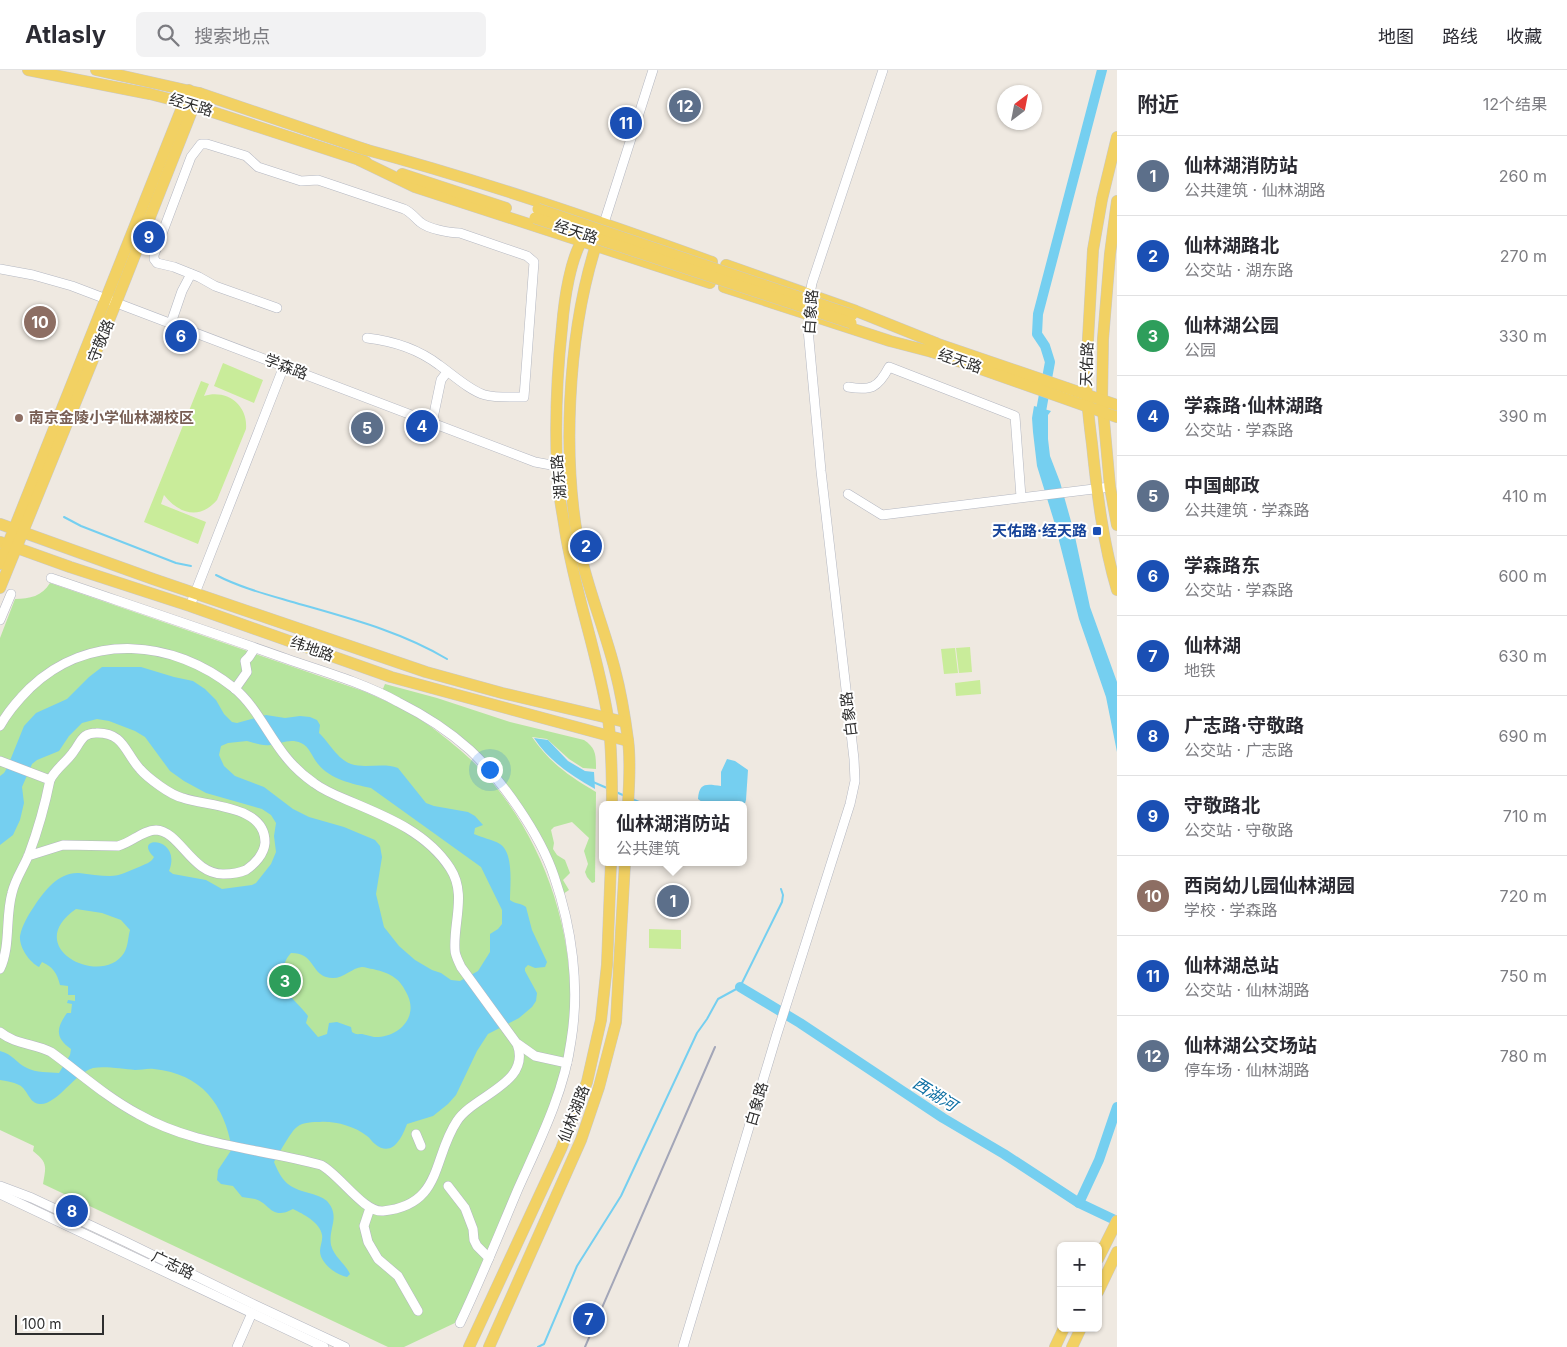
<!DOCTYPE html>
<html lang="zh">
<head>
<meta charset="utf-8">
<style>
	body { margin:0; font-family:Inter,"Noto Sans SC",sans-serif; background:#f2f2f3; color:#2b2b33 }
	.controls { position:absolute; right:15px; bottom:15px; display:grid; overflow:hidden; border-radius:8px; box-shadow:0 1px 4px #0004 }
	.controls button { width:45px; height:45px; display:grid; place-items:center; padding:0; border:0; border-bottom:1px solid #e1e1e2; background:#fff; color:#2b2b33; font:25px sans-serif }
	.compass { position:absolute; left:997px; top:15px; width:45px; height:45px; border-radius:50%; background:#fff; box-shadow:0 1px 4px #0004; rotate:32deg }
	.scale { position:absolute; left:15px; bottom:12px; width:89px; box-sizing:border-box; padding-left:5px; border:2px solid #2e2e2e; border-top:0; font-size:14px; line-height:18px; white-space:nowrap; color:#2e2e2e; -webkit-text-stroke:4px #fff; paint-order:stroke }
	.you { position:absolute; left:489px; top:699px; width:18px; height:18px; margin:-12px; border:4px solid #fff; border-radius:50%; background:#1a73e8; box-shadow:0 0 0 8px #1a73e833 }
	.badge { display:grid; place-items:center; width:32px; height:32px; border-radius:50%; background:#4264fb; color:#fff; font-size:16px; font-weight:700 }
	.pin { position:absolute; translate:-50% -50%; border:2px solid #fff; box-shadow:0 1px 5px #0006 }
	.popup { position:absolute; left:599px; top:731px; width:148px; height:65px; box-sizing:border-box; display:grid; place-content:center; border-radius:8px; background:#fff; filter:drop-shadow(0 1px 4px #0005); font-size:16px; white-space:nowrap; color:#7c7c81 }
	.popup b { font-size:19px; color:#2b2b33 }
	.popup::after { content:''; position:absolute; left:50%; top:100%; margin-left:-10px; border:10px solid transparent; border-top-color:#fff }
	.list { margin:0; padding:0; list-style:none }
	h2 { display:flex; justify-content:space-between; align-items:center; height:65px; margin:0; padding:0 20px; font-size:21px }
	h2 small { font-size:16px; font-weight:400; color:#7c7c81 }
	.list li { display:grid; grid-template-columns:32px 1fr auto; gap:15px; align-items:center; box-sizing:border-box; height:80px; padding:0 20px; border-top:1px solid #e1e1e2 }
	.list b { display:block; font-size:19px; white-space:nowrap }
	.list p { margin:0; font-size:16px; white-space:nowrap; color:#7c7c81 }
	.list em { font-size:16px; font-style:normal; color:#7c7c81 }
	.icon { flex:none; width:28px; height:28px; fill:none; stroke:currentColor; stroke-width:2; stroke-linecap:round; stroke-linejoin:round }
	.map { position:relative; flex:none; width:1117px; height:1277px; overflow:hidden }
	header { display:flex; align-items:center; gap:30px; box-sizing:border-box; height:70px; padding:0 25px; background:#fff; border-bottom:1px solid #e1e1e2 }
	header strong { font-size:24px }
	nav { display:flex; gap:28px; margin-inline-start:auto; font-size:18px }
	.search { width:350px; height:45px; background:#f2f2f3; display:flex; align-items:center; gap:12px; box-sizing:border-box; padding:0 18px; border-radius:8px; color:#7c7c81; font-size:19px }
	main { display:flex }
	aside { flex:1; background:#fff }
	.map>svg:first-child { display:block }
	.green { fill:#b6e59e }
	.pitch { fill:#c9ec9a }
	.water { fill:#75cff0; fill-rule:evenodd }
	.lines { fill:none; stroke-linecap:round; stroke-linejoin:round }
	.stream { stroke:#75cff0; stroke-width:2 }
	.river { stroke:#75cff0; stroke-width:10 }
	.minor-casing { stroke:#b4b7c1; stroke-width:10 }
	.major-casing { stroke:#c9c9c9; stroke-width:12 }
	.minor { stroke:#fff; stroke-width:9 }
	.major { stroke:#f2d163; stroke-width:11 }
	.rail { stroke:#a3a6b8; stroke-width:2 }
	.major-bridge-casing { stroke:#c9c9c9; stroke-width:12; stroke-linecap:butt }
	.major-bridge { stroke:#f2d163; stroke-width:11 }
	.education-dot { fill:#8d6e63; stroke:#fff; stroke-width:2 }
	.transit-dot { fill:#1a4fb4; stroke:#fff; stroke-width:2 }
	.labels { text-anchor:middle; stroke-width:4; stroke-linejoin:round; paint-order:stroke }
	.street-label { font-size:15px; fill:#2e2e2e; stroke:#fff }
	.education-label { font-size:15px; font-weight:bold; fill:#785e54; stroke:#fff; text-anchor:start }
	.transit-label { font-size:15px; font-weight:bold; fill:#164399; stroke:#fff; text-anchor:end }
	.water-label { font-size:16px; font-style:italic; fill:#0d6fa3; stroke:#fff }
</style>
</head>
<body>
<header>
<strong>Atlasly</strong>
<div class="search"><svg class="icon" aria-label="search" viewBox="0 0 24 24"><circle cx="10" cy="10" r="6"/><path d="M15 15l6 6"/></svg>搜索地点</div>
<nav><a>地图</a><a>路线</a><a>收藏</a></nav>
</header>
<main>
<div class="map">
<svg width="1117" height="1277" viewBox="0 0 1117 1277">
	<rect width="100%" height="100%" fill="#efe9e1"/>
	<g class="green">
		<path d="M50 513 363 621C379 628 396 635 411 644 426 652 441 664 454 675 542 745 587 877 565 987 557 1027 538 1066 522 1104 500 1153 479 1203 457 1252L404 1277H388L43 1114C46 1096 48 1093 33 1081L34 1076 0 1060V568L15 529C30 529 42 526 50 513Z"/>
		<path d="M385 614 437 628 510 652 584 670C596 678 596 685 596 699L583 698 569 689 547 669 532 667C550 693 569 706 596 722L595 812 592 813 587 807 585 802 588 794 584 781 589 768 572 752 554 757 551 760 554 773 553 779 557 785 565 790 570 803 563 810 569 820 563 824 553 796 477 684 382 621Z"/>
	</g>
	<g class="pitch">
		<path d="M223 293 263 310 254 333 214 316Z"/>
		<path d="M201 311 209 314 204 326C227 319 248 335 246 359L217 430C199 451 178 443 164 425L161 434 206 452 198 474 144 452Z"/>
		<path d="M970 577 972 602 959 603 956 578Z"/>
		<path d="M955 578 958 603 944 604 941 579Z"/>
		<path d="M980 610 981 624 956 626 955 613Z"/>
		<path d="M649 859 681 860V879L649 878Z"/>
	</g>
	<g class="water">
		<path d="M1034 336 1051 341 1048 345V369L1050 386 1060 412 1074 462 1090 537 1117 612V682L1106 627 1079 549 1054 451 1037 396 1033 362 1032 348Z"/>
		<path d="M102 597H141L174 607 193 611 205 619 216 630 224 644 232 652 237 653 266 645 285 648 300 646 310 647 317 650 320 655 319 663C329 672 337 689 351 694 366 699 383 692 398 698L426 733 434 736 468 742 475 746 483 755 475 758 474 764C482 768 492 769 500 774 514 783 510 815 510 830 515 834 521 833 526 837L532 860 547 892 545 897 535 898 528 895 525 898V901L537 923 536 931 532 937 519 948 488 964 477 981 456 1025 448 1034 433 1046 407 1054C402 1068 392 1088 375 1074 372 1072 370 1068 367 1066 354 1056 335 1051 320 1052 313 1052 303 1052 297 1057 291 1061 278 1085 274 1092 282 1112 289 1118 309 1123 316 1125 322 1127 327 1131 341 1147 328 1158 331 1175 334 1187 345 1193 350 1204L347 1207C336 1205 320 1193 320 1181 320 1176 323 1170 322 1165 320 1152 303 1144 293 1139 271 1151 270 1133 255 1129 251 1128 246 1128 242 1127L233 1116 221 1114 217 1110 218 1100 232 1079C224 1034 202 1004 154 999 148 998 141 1000 135 1000 123 999 105 996 93 998 75 1003 57 1035 40 1034 29 1034 28 1019 19 1015 13 1012 6 1011 0 1010V981C13 984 16 993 27 998 36 1003 49 1002 59 1003L70 985 71 979C55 968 56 958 67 943H71L72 934 67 933 68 930 75 931V925H68V916L60 915C57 903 53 897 42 892L39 897C29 892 19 877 20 866 22 855 29 844 35 835 45 820 59 802 79 803 89 804 100 806 110 806 120 806 129 801 139 797 145 794 151 793 154 787 131 765 183 766 169 801L173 804 206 810 222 819 252 815 256 813 271 794 276 782 274 766 276 753 271 745 262 739 206 723 184 711 170 701 145 667 135 661 109 651 97 649 82 653 69 666 59 681 37 690 32 694 22 717 24 733 20 750 13 765 0 775V706L4 703 7 698 24 656 36 643 67 629 89 607ZM247 671C254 673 262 676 270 675 280 674 290 668 301 673 309 676 312 687 318 694 330 709 352 714 371 718L481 797 502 840V854L498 859 490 864V882L478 901 460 911 451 910 441 903 432 900 415 890 399 876 384 857 376 824 382 787 380 776 375 770 344 757 309 747 293 739 264 717 235 706 224 696 219 685 221 676 228 673ZM76 839 102 843 121 850 130 860C128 867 128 877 124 883 102 918 20 878 76 839ZM291 883C314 883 311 902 326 907 342 912 350 898 362 897 365 897 370 899 373 899 392 904 400 908 408 926 418 949 397 968 374 967 370 966 366 965 362 964 358 964 356 965 352 962L351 957 337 952 329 953 327 964 318 967 306 953 308 946C298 932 279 921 283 901 284 894 286 888 291 883Z"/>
		<path d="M534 668 548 670 568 691 585 701 594 702 595 719C571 705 550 692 534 668Z"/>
		<path d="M727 689 735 691 748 700 746 730 743 740V735H706L698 729C699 712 707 714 721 716V702Z"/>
	</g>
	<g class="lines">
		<g class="stream">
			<path d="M64 447 81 456 176 493 191 496"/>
			<path d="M216 505C241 518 269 525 296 533 348 548 400 561 447 589"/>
			<path d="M593 712 607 718"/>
			<path d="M616 722 625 726"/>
			<path d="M632 729 646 735"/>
			<path d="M538 1277 544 1274 577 1196 621 1126 697 963 707 949 718 929 740 917 782 832 783 825 781 819"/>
		</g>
		<g class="river">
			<path d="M1039 352 1050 292 1045 276 1037 264 1038 244 1102 0"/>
			<path d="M740 917 800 953 943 1048 1004 1084 1079 1133 1117 1151"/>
			<path d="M1079 1133 1099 1090 1117 1037"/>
		</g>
		<defs>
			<g id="minor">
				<path d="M604 153 653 0"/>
				<path d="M0 199 33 205 72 216 535 392 562 397"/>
				<path d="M277 238 215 216 199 207 174 197 157 193 154 189V185L191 87 201 74H207L246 86 258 97 301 111 318 110 404 139C411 142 415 148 420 152 428 159 450 163 460 163L527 186 534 192 524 327C511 327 497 328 485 325 470 321 452 304 439 295 418 279 393 271 367 268"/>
				<path d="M171 253 182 221 191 204"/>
				<path d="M848 317C871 321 878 318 889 297L1015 346 1021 427"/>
				<path d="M432 353 441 310 447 302"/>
				<path d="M848 424 882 445 1110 417"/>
				<path d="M51 508C130 535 208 561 287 589 324 602 364 613 398 632 424 645 449 661 470 680 502 710 540 764 554 806 572 858 580 917 571 971 564 1023 539 1072 518 1119 499 1164 481 1209 460 1253"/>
				<path d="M190 536 284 296"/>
				<path d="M0 550 11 524"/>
				<path d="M235 619 247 602 245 591 249 587 255 578"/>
				<path d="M0 656C8 641 19 629 30 618 89 562 173 569 234 618 256 636 268 665 286 687 294 697 304 706 314 713 326 722 340 727 354 733 390 748 428 764 450 798 467 824 453 852 455 880 455 886 459 892 461 897L517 974C532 1013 474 1025 457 1051 432 1088 443 1135 383 1141 364 1143 339 1104 321 1095 259 1078 194 1076 138 1044 106 1027 80 1003 51 982 35 974 14 974 0 962"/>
				<path d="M0 691 50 710"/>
				<path d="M0 899C11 875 5 848 12 823 15 809 24 797 29 784 38 760 45 735 50 710 56 698 67 692 74 681 78 676 80 670 85 666 88 664 92 663 96 663 124 662 125 683 140 699 145 705 153 711 160 716 167 721 175 726 183 728 209 737 266 735 265 773 264 784 255 794 246 800 239 803 232 804 224 804 192 805 180 761 156 760 143 760 131 773 118 776L63 775 28 786"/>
				<path d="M518 974 535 986 567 993"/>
				<path d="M416 1064 421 1076"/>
				<path d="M0 1116 32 1128 126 1172 255 1235 345 1277"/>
				<path d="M448 1116 465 1138 473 1159 474 1170 477 1176 489 1188"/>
				<path d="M0 1124 324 1277"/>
				<path d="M370 1138 364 1156 368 1172 378 1189 398 1206 418 1241"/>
				<path d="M237 1277 252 1243"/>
				<path d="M683 1277 776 967 850 734 855 711 854 689 821 401 808 259 810 224 812 213 883 0"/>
			</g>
			<g id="major">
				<path d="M28 0 150 24 185 33 366 92"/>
				<path d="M96 0 199 23 367 80"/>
				<path d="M1117 67 1102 129 1093 180 1086 305C1086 328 1089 351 1092 374 1097 423 1103 473 1117 520"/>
				<path d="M359 90 415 117 710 213 712 192C596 150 480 110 360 78"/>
				<path d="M402 104 506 138"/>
				<path d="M1117 131 1110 184 1103 269 1102 329 1110 417 1117 455"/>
				<path d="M585 166C570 186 564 232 562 257 557 303 555 351 557 397 557 418 562 439 565 460 575 524 598 584 608 648 612 677 612 706 612 735"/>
				<path d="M598 169C567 262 560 398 583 494 592 530 606 564 615 600 621 623 625 647 628 670 631 692 629 714 628 735"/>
				<path d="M929 271 1117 335"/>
				<path d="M930 281 1117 347"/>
				<path d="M936 283 890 271 724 217 726 195 856 241 936 273"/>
				<path d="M0 454 153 509 426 602 502 623 625 652"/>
				<path d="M0 472 70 497 190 536 391 607 628 671"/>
				<path d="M0 494 189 20"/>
				<path d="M0 518 116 233 199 23"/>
				<path d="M1098 1189 1117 1151"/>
				<path d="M1098 1222 1117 1182"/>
				<path d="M469 1277 561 1079 587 1012 601 950 607 895 611 792"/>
				<path d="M489 1277 581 1070 599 1017 616 952 625 792"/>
				<path d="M1055 1277 1064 1258"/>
				<path d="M1072 1277 1081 1258"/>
			</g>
		</defs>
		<use href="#minor" class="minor-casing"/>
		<use href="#major" class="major-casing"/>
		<use href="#minor" class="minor"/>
		<use href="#major" class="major"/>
		<path class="rail" d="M585 1277 715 977"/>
		<defs>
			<g id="major-bridge">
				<path d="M538 139 852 245"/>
				<path d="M535 148 851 253"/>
			</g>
		</defs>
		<use href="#major-bridge" class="major-bridge-casing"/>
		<use href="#major-bridge" class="major-bridge"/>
	</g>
	<circle class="education-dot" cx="19" cy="348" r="5"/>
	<rect class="transit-dot" x="1092" y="456" width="10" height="10" rx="2.5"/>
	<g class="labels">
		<g class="street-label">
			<text transform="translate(191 35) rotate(17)" y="5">经天路</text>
			<text transform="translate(576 162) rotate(18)" y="5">经天路</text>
			<text transform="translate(811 242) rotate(-86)" y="5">白象路</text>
			<text transform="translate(101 271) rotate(-68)" y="5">守敬路</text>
			<text transform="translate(960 291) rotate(19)" y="5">经天路</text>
			<text transform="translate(1087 294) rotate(-88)" y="5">天佑路</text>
			<text transform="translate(286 297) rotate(21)" y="5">学森路</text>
			<text transform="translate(559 407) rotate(-95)" y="5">湖东路</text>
			<text transform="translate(312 579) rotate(20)" y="5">纬地路</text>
			<text transform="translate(849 644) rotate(-97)" y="5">白象路</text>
			<text transform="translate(757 1034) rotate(-74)" y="5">白象路</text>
			<text transform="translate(574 1044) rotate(-69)" y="5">仙林湖路</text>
			<text transform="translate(173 1195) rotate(26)" y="5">广志路</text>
		</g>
		<g class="education-label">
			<text x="29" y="353">南京金陵小学仙林湖校区</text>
		</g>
		<g class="transit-label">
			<text x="1087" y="466">天佑路·经天路</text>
		</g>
		<g class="water-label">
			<text transform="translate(935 1024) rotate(32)" y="6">西湖河</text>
		</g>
	</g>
</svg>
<div class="controls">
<button>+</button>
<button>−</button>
</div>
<svg class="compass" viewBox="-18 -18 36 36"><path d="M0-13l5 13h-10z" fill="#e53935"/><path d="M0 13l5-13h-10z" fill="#7c7c81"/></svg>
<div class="scale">100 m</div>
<div class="you"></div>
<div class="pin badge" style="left:673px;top:831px;background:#5c6f8a">1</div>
<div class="popup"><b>仙林湖消防站</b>公共建筑</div>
<div class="pin badge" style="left:586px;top:476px;background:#1a4fb4">2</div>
<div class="pin badge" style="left:285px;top:911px;background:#2e9e5b">3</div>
<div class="pin badge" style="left:422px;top:356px;background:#1a4fb4">4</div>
<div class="pin badge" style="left:367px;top:358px;background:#5c6f8a">5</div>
<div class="pin badge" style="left:181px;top:266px;background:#1a4fb4">6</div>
<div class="pin badge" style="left:589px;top:1249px;background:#1a4fb4">7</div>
<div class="pin badge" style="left:72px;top:1141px;background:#1a4fb4">8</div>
<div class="pin badge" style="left:149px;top:167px;background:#1a4fb4">9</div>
<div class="pin badge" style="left:40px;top:252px;background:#8d6e63">10</div>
<div class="pin badge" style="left:626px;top:53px;background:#1a4fb4">11</div>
<div class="pin badge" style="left:685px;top:36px;background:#5c6f8a">12</div>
</div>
<aside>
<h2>附近<small>12个结果</small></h2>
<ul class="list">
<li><span class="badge" style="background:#5c6f8a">1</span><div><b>仙林湖消防站</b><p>公共建筑 · 仙林湖路</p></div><em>260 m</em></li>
<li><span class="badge" style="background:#1a4fb4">2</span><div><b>仙林湖路北</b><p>公交站 · 湖东路</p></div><em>270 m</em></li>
<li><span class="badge" style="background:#2e9e5b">3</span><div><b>仙林湖公园</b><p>公园</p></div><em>330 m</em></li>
<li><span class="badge" style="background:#1a4fb4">4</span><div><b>学森路·仙林湖路</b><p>公交站 · 学森路</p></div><em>390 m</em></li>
<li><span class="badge" style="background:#5c6f8a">5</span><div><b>中国邮政</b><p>公共建筑 · 学森路</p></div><em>410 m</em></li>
<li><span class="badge" style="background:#1a4fb4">6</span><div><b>学森路东</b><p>公交站 · 学森路</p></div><em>600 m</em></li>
<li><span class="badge" style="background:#1a4fb4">7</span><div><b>仙林湖</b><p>地铁</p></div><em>630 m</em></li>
<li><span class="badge" style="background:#1a4fb4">8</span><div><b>广志路·守敬路</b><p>公交站 · 广志路</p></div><em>690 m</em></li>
<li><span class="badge" style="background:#1a4fb4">9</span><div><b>守敬路北</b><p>公交站 · 守敬路</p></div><em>710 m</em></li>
<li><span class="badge" style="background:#8d6e63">10</span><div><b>西岗幼儿园仙林湖园</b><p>学校 · 学森路</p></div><em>720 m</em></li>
<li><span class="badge" style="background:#1a4fb4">11</span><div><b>仙林湖总站</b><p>公交站 · 仙林湖路</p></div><em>750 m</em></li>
<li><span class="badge" style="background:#5c6f8a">12</span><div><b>仙林湖公交场站</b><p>停车场 · 仙林湖路</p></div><em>780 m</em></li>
</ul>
</aside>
</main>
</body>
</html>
